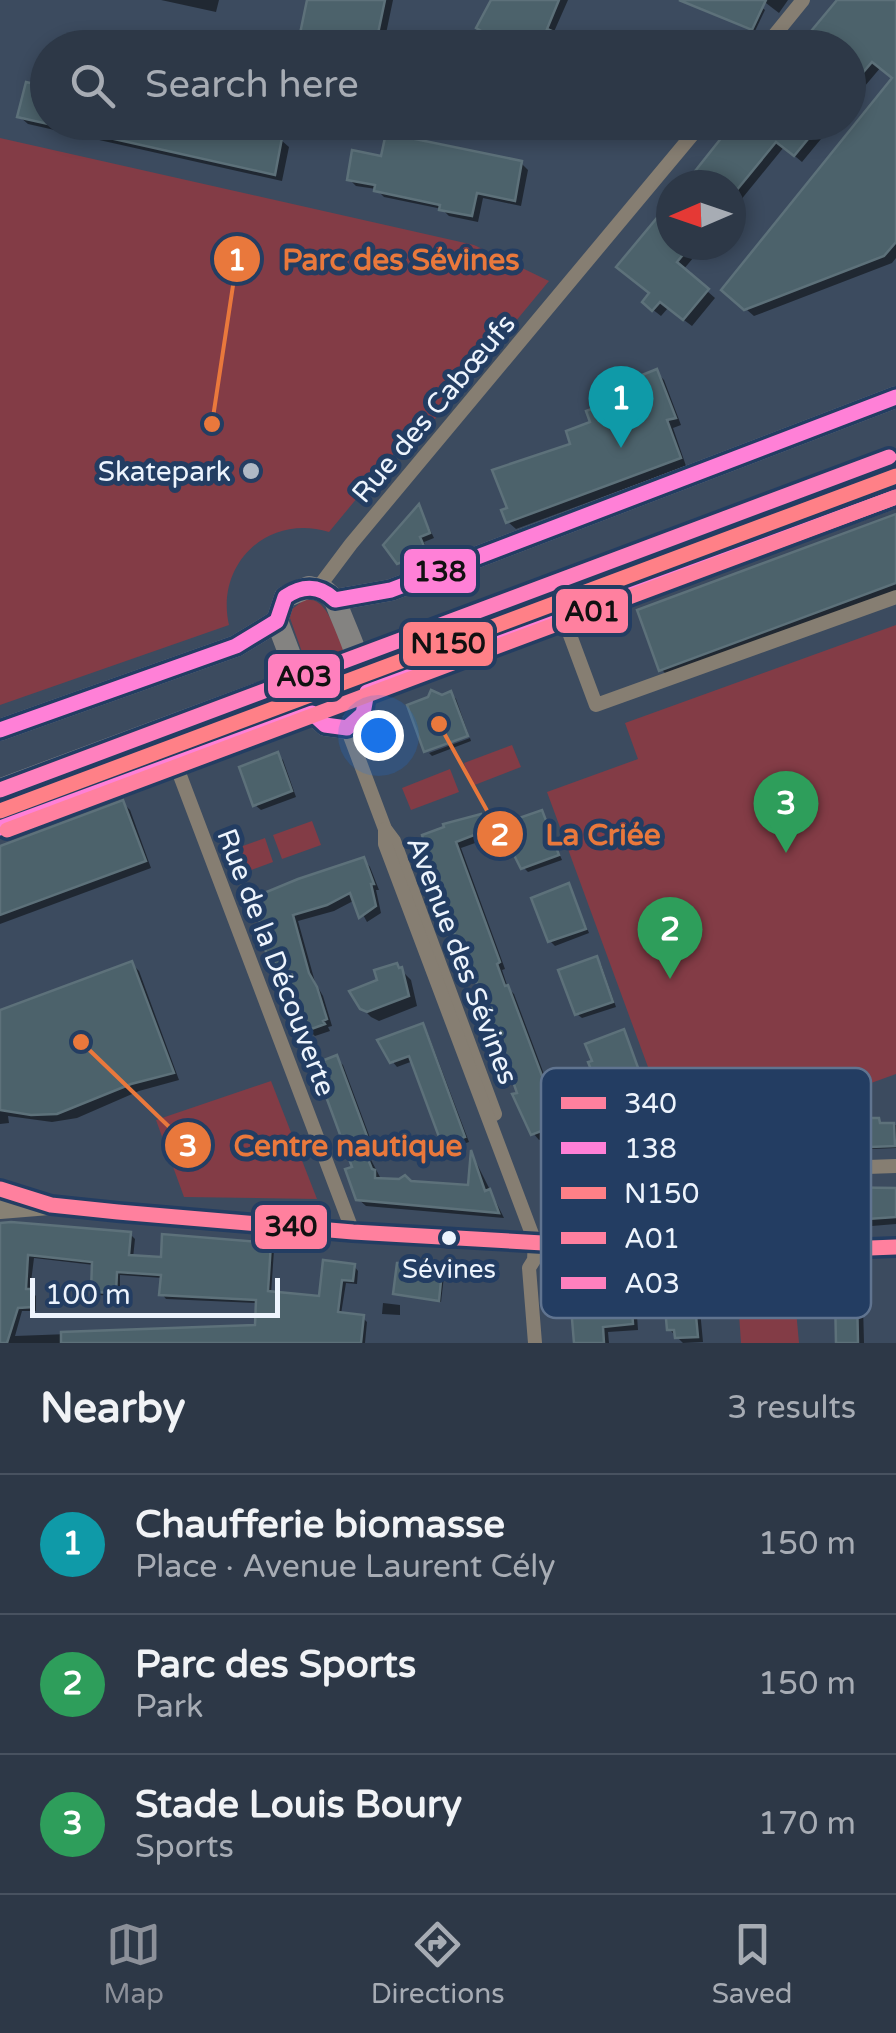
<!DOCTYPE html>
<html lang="en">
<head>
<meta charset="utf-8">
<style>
	body { margin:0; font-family:"Varela Round",sans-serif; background:#394352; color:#f1f3f6 }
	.compass { position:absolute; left:656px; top:170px; width:90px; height:90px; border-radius:50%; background:#2d3847; box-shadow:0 5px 15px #0003; rotate:268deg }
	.scale { position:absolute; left:30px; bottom:25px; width:250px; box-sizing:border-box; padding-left:10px; border:5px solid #edf4fd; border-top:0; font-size:28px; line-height:35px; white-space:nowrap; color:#edf4fd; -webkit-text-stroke:8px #233d62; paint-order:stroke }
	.you { position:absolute; left:378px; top:735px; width:35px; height:35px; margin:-25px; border:8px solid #fff; border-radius:50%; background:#1a73e8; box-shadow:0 0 0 15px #1a73e833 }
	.badge { display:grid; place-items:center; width:65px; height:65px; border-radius:50%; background:#8c9099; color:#fff; font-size:32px; font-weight:700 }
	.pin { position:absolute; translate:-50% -82px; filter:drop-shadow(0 2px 5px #0008) }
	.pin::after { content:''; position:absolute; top:52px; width:35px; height:30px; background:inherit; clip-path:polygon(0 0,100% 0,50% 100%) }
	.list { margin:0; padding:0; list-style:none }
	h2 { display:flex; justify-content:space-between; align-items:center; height:130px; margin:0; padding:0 40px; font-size:42px }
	h2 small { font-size:32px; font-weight:400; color:#a7acb4 }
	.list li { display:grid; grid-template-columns:65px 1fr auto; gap:30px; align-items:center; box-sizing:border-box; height:140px; padding:0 40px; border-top:2px solid #485260 }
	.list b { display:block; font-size:38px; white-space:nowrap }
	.list p { margin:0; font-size:32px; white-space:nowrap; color:#a7acb4 }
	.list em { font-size:32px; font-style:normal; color:#a7acb4 }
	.icon { flex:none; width:55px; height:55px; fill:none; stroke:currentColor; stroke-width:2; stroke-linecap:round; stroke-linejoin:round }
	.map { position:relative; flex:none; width:896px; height:1343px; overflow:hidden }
	.search { position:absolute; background:#2d3847; box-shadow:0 5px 15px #0003; left:30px; right:30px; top:30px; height:110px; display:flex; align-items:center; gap:25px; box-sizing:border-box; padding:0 35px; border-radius:55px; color:#a7acb4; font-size:38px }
	.sheet { height:550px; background:#2d3847 }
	nav { display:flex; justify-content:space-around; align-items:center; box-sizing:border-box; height:140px; border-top:2px solid #485260; background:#2d3847; font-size:28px; color:#a7acb4 }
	nav a { display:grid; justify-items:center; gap:5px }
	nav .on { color:#8c9099 }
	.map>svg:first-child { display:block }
	.green { fill:#833c46 }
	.shadow { fill:#0007; fill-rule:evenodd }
	.building { fill:#4c626b; stroke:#5d717a; stroke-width:2.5 }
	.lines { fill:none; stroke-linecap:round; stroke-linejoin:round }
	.highway-tunnel { stroke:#576477; stroke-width:25; stroke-dasharray:25 12; stroke-linecap:butt }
	.street { stroke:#867e72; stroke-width:14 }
	.secondary { stroke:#878174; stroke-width:20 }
	.primary { stroke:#848381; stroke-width:22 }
	.highway { stroke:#808286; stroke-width:25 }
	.bus-1-casing { stroke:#233d62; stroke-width:22 }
	.bus-2-casing { stroke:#233d62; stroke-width:22 }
	.bus-3-casing { stroke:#233d62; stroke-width:22 }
	.bus-4-casing { stroke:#233d62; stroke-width:22 }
	.bus-5-casing { stroke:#233d62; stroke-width:22 }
	.bus-1 { stroke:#ff809e; stroke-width:15 }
	.bus-2 { stroke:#ff80d7; stroke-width:15 }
	.bus-3 { stroke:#ff8087; stroke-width:15 }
	.bus-4 { stroke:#ff809f; stroke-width:15 }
	.bus-5 { stroke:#ff80be; stroke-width:15 }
	.poi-dot { fill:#afb9c6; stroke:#233d62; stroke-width:4 }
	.bus-dot { fill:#edf4fd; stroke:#233d62; stroke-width:4 }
	.labels { text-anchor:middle; stroke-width:10; stroke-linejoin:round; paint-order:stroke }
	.bus-label { font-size:26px; fill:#edf4fd; stroke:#233d62 }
	.street-label { font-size:28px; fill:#edf4fd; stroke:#233d62 }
	.poi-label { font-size:28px; fill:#edf4fd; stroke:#233d62; text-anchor:end }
	.key { fill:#233d62; stroke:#607490; stroke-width:2.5 }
	.key-label { font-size:28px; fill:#edf4fd }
	.leader { fill:none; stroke:#e9783c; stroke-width:4 }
	.callout-dot { fill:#e9783c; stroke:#233d62; stroke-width:4 }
	.mark-label { font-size:30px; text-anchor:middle; font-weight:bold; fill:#fff }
	.callout-label { font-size:30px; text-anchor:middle; font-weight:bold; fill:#e9783c; stroke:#233d62; stroke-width:10; stroke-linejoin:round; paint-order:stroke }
	.line-badge { stroke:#233d62; stroke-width:4 }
	.pale-badge-label { font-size:28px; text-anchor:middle; font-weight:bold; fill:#111 }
</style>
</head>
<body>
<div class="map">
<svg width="896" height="1343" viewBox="0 0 896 1343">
	<rect width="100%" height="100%" fill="#3c4b5f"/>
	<g class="green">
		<path d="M0 138 474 245 549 281 434 420 415 428 329 532C268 513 215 564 229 625L0 705Z"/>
		<path d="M304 600C312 600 314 599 320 604 334 615 356 678 353 696 352 704 351 703 345 709H326L320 703 290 618 291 610Z"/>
		<path d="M896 625V1074L791 1112 795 1185 705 1190V1164L681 1157 547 792 638 759 625 723Z"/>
		<path d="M512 745 521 767 472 786 464 763Z"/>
		<path d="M450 769 459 792 411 810 402 788Z"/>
		<path d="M312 821 321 845 282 859 273 835Z"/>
		<path d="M265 838 273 862 235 876 226 852Z"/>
		<path d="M271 1081 317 1199 184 1197 156 1120Z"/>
		<path d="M796 1310 799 1343H741L739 1314Z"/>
	</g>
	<g class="shadow">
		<path d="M161 0H219L216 12Z"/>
		<path d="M310 0H393L383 48H300Z"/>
		<path d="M494 0H568L553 34 588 48H510L479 27Z"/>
		<path d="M704 0H752L765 10 755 31 704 11 701 8Z"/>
		<path d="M762 0H788L779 13Z"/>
		<path d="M840 0H896V258L892 263 754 316 732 297 895 79 881 67 848 106V48Z"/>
		<path d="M20 117 48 122H202L281 140 289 147 282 181 28 124Z"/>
		<path d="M739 122H835L802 162 784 147 731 212V185H687Z"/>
		<path d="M521 163 528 170 521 206 483 198 478 222 449 216 442 209 384 197 376 189 356 186 349 179Z"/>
		<path d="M671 205V245H704L683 270 715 298 692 326 668 308 661 316 652 309V294Z"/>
		<path d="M656 372 664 380 681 425 673 428 686 466 516 529 508 522 510 510 593 423 640 394Z"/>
		<path d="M419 507 434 538 424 542 430 558 404 568 399 562Z"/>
		<path d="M896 516V593L669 677 661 669Z"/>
		<path d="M451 694 456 699 468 733 426 749Z"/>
		<path d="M470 738 471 741 432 756 429 753Z"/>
		<path d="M277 755 283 760 296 797 261 810 255 805Z"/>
		<path d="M123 803 130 810 151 868 0 924V848Z"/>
		<path d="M541 812 562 860 528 872 523 867Z"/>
		<path d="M480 816 492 837 461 848 505 969 502 970 508 988 514 994 557 1109 585 1098 597 1119 539 1140 533 1133 511 1074 505 1067V1053L490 1028 492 1015 472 964 465 957 451 907 442 882 437 876 425 837Z"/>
		<path d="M364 860 370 867 379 890H376L381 913 367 922 355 900 334 911 298 921 315 982 323 996 332 1026 328 1027 330 1031 315 1036 309 1030 303 1033 296 1026 295 1013 279 969 273 962 272 950 258 912Z"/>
		<path d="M569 886 589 933 555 946 550 941Z"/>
		<path d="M596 959 601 964 616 1007 582 1018 577 1014Z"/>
		<path d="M132 964 139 971 179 1080 139 1091 77 1118 52 1122 8 1116 9 1123 0 1124V1013Z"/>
		<path d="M401 970 411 980 417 1006 379 1021 371 1017 360 1006Z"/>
		<path d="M422 1026 427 1031 469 1142 449 1149 444 1144 413 1061 397 1067 392 1061Z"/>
		<path d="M623 1032 644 1080 605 1093 601 1088Z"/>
		<path d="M336 1058 343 1065 376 1154 369 1156 381 1179 470 1188 473 1156 504 1218 366 1206 358 1199Z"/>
		<path d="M878 1120 882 1125H896V1148L824 1151 821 1142 810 1139 825 1123 830 1127 866 1126Z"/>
		<path d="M896 1189V1224L835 1229 828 1221Z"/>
		<path d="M0 1227 130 1234 135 1239 133 1258 163 1260 270 1246 274 1250 271 1294 321 1298 354 1266 358 1271 357 1284 346 1283 341 1314 362 1317 367 1322 365 1343H0ZM34 1258 94 1265 93 1291 98 1295 120 1296V1275L163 1278 162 1294 166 1299 258 1303 257 1327 15 1336 22 1311H36V1296L30 1290Z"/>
		<path d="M430 1271 444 1276 441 1302 396 1293Z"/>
		<path d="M619 1277 626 1283 701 1286 708 1292 709 1310H700L703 1342 683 1343 669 1329 668 1313 637 1315 638 1330 608 1332 609 1343H577L572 1313 566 1307Z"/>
		<path d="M856 1297 863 1305 864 1343H839Z"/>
		<path d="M383 1303 400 1305V1315L382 1314Z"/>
	</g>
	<g class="building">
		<path d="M307 0H385L375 48H297Z"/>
		<path d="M491 0H559L547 29 592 48H511L476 28Z"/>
		<path d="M679 0H766L752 30Z"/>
		<path d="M837 0H896V242L884 256 744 310 721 290 892 78 872 62 848 90V48H797Z"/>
		<path d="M26 82 48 87V124L17 117Z"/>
		<path d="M66 122H213L282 138 275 175 65 128Z"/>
		<path d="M734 122H822L794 156 776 142 731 197V185H684Z"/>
		<path d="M386 133 522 161 515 201 477 193 472 216 439 210 440 205 374 191 375 185 347 180 352 150 381 156Z"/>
		<path d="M671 201V245H691L677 262 709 289 683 320 660 302 652 311 642 302 649 293 616 267Z"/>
		<path d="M657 369 676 418 667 420 681 458 506 523 501 510 507 508 492 470 570 444 566 431 590 422 586 411 637 392 632 379Z"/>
		<path d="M419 504 430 533 420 537 427 553 397 564 383 545Z"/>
		<path d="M896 514V583L659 671 637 610Z"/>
		<path d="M431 690 442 695 451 691 468 736 424 752 407 705 428 697Z"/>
		<path d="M278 752 292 791 253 806 239 767Z"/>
		<path d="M123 800 146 861 0 915V846Z"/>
		<path d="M542 810 559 855 521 869 499 825Z"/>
		<path d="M481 814 487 830 456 842 500 962 497 964 505 986 508 985 554 1108 586 1096 592 1112 531 1135 512 1094 517 1093 508 1067 502 1068 500 1063 497 1054 502 1052 493 1028 488 1030 483 1015 488 1014 467 957 463 959 445 906 448 905 438 876 434 877 422 835 444 827 443 824Z"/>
		<path d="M364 857 374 884H371L376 906 359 918 350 893 327 905 293 915 309 973 317 987 327 1019 323 1021 325 1024 306 1031 303 1024 294 1028 288 1012 292 1011 274 962 270 964 265 949 269 948 255 910 259 909 257 901 265 898 264 893 298 879Z"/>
		<path d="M569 883 586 929 548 942 531 898Z"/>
		<path d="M597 956 613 1002 575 1015 558 970Z"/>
		<path d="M132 961 174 1073 131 1084 57 1114 31 1115 0 1110V1010Z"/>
		<path d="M397 963 399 968 402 967 409 996 367 1012 360 1009 349 991 377 980 374 970Z"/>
		<path d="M423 1023 465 1137 442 1145 409 1056 390 1063 377 1040Z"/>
		<path d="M624 1029 641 1076 599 1090 588 1062 592 1061 585 1044Z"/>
		<path d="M337 1055 371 1147 364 1149 372 1169 375 1170V1178L399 1179 405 1175 411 1181 468 1185 471 1150 485 1191 490 1189 499 1213 356 1200 345 1169 352 1167 314 1064Z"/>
		<path d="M863 1118H879L880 1123H894L895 1146 819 1149 818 1139 808 1140 807 1121 826 1120V1125L863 1123Z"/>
		<path d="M824 1187 896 1188V1217L825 1222Z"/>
		<path d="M11 1222 131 1232 129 1255 161 1257 162 1234 271 1243 268 1291 319 1296 323 1260 355 1264 353 1281 342 1280 338 1312 364 1315 361 1343H61V1332L255 1325 256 1300 159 1295 161 1275 117 1272 116 1293 91 1292 92 1262 28 1255 26 1289H32L33 1307 18 1308 7 1343H0V1223Z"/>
		<path d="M424 1262 431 1269 442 1271 439 1301 393 1294 397 1263Z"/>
		<path d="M561 1272 620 1274 621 1281 702 1283 704 1304 695 1305 698 1337 675 1338 674 1330H667L665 1307 632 1310 633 1324 603 1327 604 1343H574L571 1307 564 1308Z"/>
		<path d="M857 1295 858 1343H836L835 1296Z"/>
	</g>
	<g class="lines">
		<g class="highway-tunnel">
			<path d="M258 695 396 648 896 462"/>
			<path d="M268 711 324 689"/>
		</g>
		<g class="street">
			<path d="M764 48 803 0"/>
			<path d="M318 588 351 544 703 122"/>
			<path d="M564 619 596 705 896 597"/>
			<path d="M347 728 385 829 394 841 495 1114"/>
			<path d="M176 765 353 1232"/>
			<path d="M385 829V844L535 1242 534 1260 529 1268 535 1343"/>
			<path d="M810 1169 896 1166"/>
		</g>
		<g class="secondary">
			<path d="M0 1189 51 1205 118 1212 353 1232 735 1254"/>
			<path d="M0 1209 49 1205"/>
			<circle cx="764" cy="1253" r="28"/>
			<path d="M792 1251 896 1247"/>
		</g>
		<g class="primary">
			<path d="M309 587 325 591 335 600C346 633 389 708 347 728L325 725 312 713 277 621 285 597Z"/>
			<path d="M335 600 391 590 896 397"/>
			<path d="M367 692 896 497"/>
			<path d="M0 730 236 646 277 621"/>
			<path d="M0 828 312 713"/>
		</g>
		<g class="highway">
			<path d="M400 660 896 476"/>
			<path d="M0 791 258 695"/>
			<path d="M0 811 268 711"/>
		</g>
		<defs>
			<g id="bus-1">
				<path d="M0 1189 51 1205 118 1212 353 1232 735 1254"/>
				<path d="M792 1251 896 1247"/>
			</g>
			<g id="bus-2">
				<path d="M0 730 236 646 277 621 285 597C303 585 319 585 335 600L391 590 896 397"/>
				<path d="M0 828 312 713 325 725 347 728 363 714 367 692 896 497"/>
			</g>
			<path id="bus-3" d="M0 811 896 476"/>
			<path id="bus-4" d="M7 830 896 497"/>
			<path id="bus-5" d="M0 790 889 457"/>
		</defs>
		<use href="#bus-1" class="bus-1-casing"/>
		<use href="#bus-2" class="bus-2-casing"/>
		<use href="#bus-3" class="bus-3-casing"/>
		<use href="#bus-4" class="bus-4-casing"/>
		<use href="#bus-5" class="bus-5-casing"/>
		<use href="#bus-1" class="bus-1"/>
		<use href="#bus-2" class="bus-2"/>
		<use href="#bus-3" class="bus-3"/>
		<use href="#bus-4" class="bus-4"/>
		<use href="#bus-5" class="bus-5"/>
	</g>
	<circle class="poi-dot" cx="251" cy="471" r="10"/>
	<circle class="bus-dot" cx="449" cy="1238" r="9"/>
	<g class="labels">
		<g class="bus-label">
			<text x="449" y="1278">Sévines</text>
		</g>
		<g class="street-label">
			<text transform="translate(433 408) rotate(-50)" y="10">Rue des Cabœufs</text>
			<text transform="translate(463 960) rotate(69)" y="10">Avenue des Sévines</text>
			<text transform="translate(277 962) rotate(69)" y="10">Rue de la Découverte</text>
		</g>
		<g class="poi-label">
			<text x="231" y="481">Skatepark</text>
		</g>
	</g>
	<rect x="541" y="1068" width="330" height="250" rx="15" class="key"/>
	<rect x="561" y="1097" width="45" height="12" fill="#ff809e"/>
	<rect x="561" y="1142" width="45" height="12" fill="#ff80d7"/>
	<rect x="561" y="1187" width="45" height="12" fill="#ff8087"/>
	<rect x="561" y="1232" width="45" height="12" fill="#ff809f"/>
	<rect x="561" y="1277" width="45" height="12" fill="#ff80be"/>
	<g class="key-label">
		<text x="624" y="1113">340</text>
		<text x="624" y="1158">138</text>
		<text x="624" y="1203">N150</text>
		<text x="624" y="1248">A01</text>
		<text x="624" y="1293">A03</text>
	</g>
	<path class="leader" d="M212 424L237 259M439 724L500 834M81 1042L188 1145"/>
	<g class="callout-dot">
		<circle cx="212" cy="424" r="10"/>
		<circle cx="439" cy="724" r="10"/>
		<circle cx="81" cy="1042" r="10"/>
		<circle cx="237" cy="259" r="25"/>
		<circle cx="500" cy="834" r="25"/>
		<circle cx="188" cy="1145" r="25"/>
	</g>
	<g class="mark-label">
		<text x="237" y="270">1</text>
		<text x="500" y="845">2</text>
		<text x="188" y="1156">3</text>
	</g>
	<g class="callout-label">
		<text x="401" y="270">Parc des Sévines</text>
		<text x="603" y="845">La Criée</text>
		<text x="348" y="1156">Centre nautique</text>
	</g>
	<g class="line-badge">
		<rect x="402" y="547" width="76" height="48" rx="10" fill="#ff80d7"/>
		<rect x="554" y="587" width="76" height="48" rx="10" fill="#ff809f"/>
		<rect x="401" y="620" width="94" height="48" rx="10" fill="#ff8087"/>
		<rect x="266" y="652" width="76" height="48" rx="10" fill="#ff80be"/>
		<rect x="253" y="1203" width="76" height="48" rx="10" fill="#ff809e"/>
	</g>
	<g class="pale-badge-label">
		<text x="440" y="581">138</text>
		<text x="592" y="621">A01</text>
		<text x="448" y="653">N150</text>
		<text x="304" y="686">A03</text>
		<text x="291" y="1236">340</text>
	</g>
</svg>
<svg class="compass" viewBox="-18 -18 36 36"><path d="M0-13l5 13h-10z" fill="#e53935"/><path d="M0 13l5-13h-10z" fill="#a7acb4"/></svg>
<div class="scale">100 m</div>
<div class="you"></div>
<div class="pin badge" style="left:621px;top:448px;background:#0f9aa8">1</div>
<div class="pin badge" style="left:670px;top:979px;background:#2e9e5b">2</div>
<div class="pin badge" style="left:786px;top:853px;background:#2e9e5b">3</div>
<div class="search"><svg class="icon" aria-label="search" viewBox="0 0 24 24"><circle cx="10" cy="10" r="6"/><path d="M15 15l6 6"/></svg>Search here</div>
</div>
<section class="sheet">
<h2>Nearby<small>3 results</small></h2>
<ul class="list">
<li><span class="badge" style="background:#0f9aa8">1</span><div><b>Chaufferie biomasse</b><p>Place · Avenue Laurent Cély</p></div><em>150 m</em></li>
<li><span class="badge" style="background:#2e9e5b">2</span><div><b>Parc des Sports</b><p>Park</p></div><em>150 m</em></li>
<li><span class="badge" style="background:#2e9e5b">3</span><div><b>Stade Louis Boury</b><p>Sports</p></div><em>170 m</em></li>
</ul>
</section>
<nav>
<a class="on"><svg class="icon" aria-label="map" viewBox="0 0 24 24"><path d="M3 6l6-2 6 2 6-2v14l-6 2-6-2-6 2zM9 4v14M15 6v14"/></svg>Map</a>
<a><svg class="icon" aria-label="directions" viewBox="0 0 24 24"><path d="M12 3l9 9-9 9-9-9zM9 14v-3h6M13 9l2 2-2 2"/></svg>Directions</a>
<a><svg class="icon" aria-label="saved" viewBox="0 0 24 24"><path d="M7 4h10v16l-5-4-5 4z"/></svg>Saved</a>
</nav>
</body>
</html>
